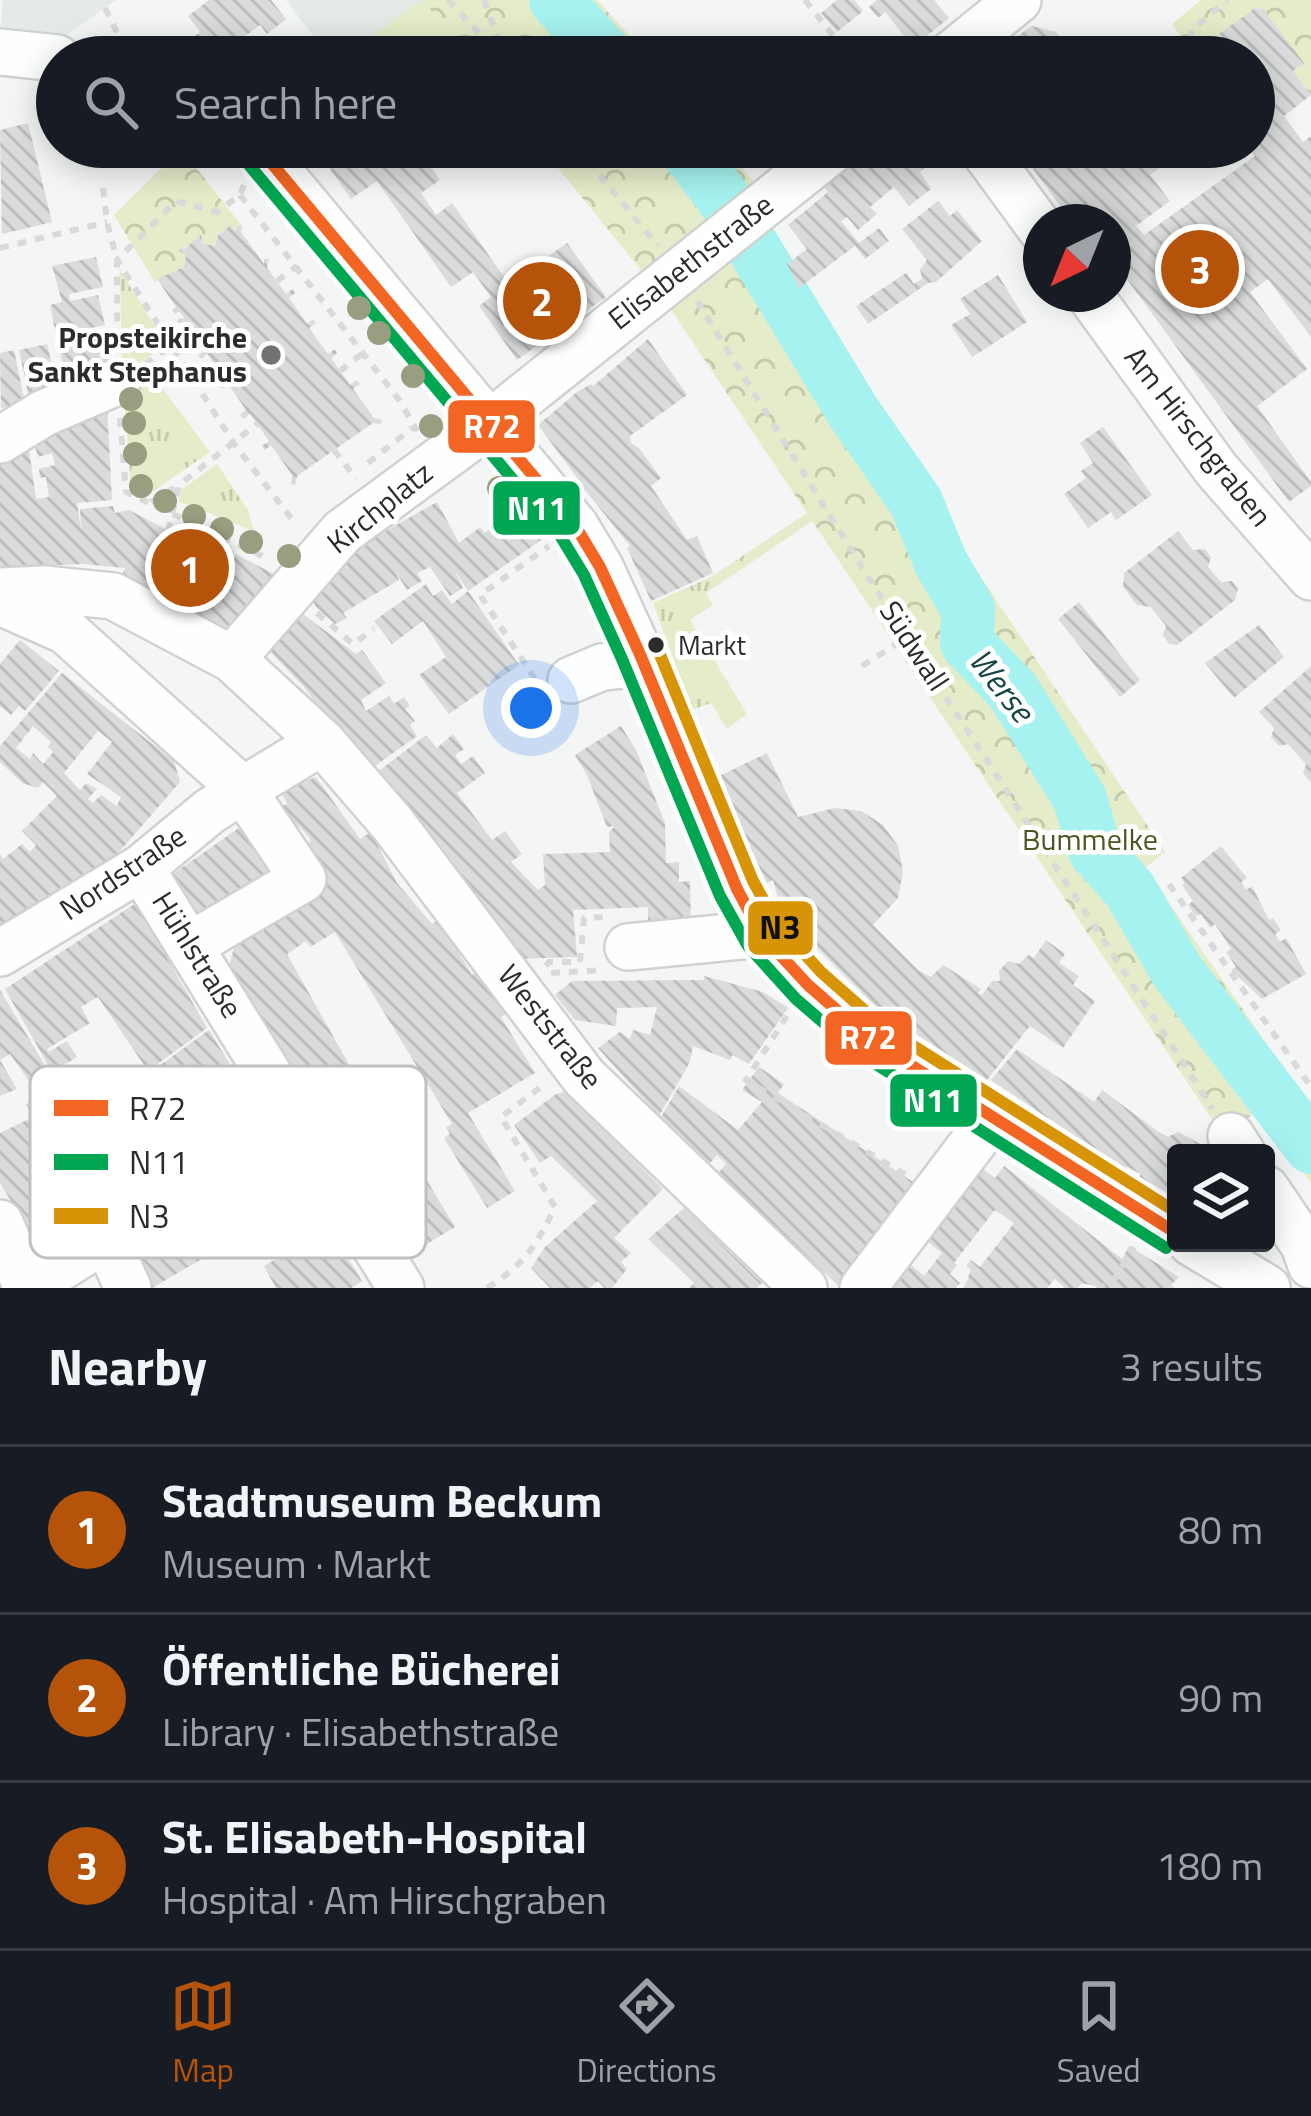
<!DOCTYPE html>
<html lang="en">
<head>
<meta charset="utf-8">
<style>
	body { margin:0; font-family:"Titillium Web",sans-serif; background:#20242c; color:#f1f3f6 }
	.controls { position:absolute; right:36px; bottom:36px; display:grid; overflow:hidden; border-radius:12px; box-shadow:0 6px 30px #0003 }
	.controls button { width:108px; height:108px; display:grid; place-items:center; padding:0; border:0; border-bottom:3px solid #363941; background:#171b24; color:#f1f3f6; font:60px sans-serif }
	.compass { position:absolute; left:1023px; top:204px; width:108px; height:108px; border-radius:50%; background:#171b24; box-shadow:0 6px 30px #0003; rotate:223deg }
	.you { position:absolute; left:531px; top:708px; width:42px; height:42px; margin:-30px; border:9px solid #fff; border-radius:50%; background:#1a73e8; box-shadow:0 0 0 18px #1a73e833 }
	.badge { display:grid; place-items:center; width:78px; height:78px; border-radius:50%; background:#b45309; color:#fff; font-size:39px; font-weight:700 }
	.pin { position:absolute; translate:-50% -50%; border:6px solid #fff; box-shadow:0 3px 12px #0006 }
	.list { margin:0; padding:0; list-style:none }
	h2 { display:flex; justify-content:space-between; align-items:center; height:156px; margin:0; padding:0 48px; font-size:51px }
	h2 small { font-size:39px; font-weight:400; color:#9ea1a6 }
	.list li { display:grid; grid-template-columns:78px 1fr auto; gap:36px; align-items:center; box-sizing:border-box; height:168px; padding:0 48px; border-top:3px solid #363941 }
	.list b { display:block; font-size:45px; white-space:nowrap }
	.list p { margin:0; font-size:39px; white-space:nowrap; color:#9ea1a6 }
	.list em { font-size:39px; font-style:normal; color:#9ea1a6 }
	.icon { flex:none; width:66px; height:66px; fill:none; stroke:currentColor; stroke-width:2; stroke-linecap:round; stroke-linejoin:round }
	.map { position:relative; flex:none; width:1311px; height:1288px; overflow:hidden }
	.search { position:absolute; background:#171b24; box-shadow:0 6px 30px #0003; left:36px; right:36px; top:36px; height:132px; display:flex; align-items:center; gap:30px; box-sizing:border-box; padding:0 42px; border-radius:66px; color:#9ea1a6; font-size:45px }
	.sheet { height:660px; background:#171b24 }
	nav { display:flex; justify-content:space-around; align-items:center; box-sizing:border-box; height:168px; border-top:3px solid #363941; background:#171b24; font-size:33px; color:#9ea1a6 }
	nav a { display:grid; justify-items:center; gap:6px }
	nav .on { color:#b45309 }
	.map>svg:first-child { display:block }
	.built { fill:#e4ebe6 }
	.grass { fill:url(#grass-tufts) }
	.park { fill:url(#park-crowns) }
	.garden { fill:#e4ecc9 }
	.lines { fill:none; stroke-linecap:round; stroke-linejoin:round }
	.river { stroke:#a6f2f0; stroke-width:54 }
	.building { fill:url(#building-back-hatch); fill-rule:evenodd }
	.minor-casing { stroke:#d0d2d1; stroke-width:50 }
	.path { stroke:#d9d9d9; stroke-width:6; stroke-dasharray:9 9; stroke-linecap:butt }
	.minor { stroke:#fdfefe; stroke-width:45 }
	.bus-1-casing { stroke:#fff; stroke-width:21 }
	.bus-2-casing { stroke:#fff; stroke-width:21 }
	.bus-3-casing { stroke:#fff; stroke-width:21 }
	.bus-1 { stroke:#f26522; stroke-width:12 }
	.bus-2 { stroke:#00a651; stroke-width:12 }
	.bus-3 { stroke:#d89407; stroke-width:12 }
	.tree { fill:#989e80 }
	.poi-dot { fill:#717372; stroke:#fff; stroke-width:4.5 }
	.bus-dot { fill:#2b2d2c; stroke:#fff; stroke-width:4.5 }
	.labels { text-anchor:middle; stroke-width:10; stroke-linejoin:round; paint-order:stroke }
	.bus-label { font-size:27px; fill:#2b2d2c; stroke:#fff; text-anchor:start }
	.street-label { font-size:30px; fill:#2b2d2c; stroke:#fff }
	.poi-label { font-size:30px; font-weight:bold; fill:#2b2d2c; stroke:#fff; text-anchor:end }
	.park-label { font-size:30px; fill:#4c5620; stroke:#fff }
	.water-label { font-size:33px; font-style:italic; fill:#154646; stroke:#fff }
	.key { fill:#fff; stroke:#bfc0c0; stroke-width:3 }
	.key-label { font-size:33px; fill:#2b2d2c }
	.line-badge { stroke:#fff; stroke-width:4.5 }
	.badge-label { font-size:33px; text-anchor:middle; font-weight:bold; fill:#fff }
	.pale-badge-label { font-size:33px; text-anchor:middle; font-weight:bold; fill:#111 }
</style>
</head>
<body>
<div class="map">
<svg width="1311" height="1288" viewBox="0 0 1311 1288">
	<defs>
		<pattern id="grass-tufts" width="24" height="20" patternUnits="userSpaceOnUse" patternTransform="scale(3)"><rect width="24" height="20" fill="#e4ecc9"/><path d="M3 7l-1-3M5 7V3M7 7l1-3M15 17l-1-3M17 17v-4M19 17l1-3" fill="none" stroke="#c4cbad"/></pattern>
		<pattern id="park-crowns" width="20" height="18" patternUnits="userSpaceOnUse" patternTransform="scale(3)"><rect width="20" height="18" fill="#e4ecc9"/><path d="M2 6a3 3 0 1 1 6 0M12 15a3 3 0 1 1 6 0" fill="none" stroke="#c4cbad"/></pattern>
		<pattern id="building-back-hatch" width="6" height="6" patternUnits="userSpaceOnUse" patternTransform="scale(3)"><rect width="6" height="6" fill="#dadcdb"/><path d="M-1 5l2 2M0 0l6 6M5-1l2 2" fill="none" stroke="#bbbdbc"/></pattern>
	</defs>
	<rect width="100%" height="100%" fill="#f4f6f5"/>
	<g class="built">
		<path d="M3 0H116L61 39 0 33Z"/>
		<path d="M286 0H422L344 57H329Z"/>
	</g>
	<g class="grass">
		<path d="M120 270 166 344 122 376Z"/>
		<path d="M154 377 210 452 149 494 131 487 124 396Z"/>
		<path d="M217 464 248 510 254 531 178 501 182 489Z"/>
		<path d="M807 513 814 520 706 593 713 605 690 620 747 714 727 729 711 703 692 710 653 603 711 577Z"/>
	</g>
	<g class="park">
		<path d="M422 0H597L649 57H468Z"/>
		<path d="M1201 0H1311V95L1293 71 1303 63 1263 9 1255 8 1220 34 1223 40 1195 57 1172 24Z"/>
		<path d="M541 147H725L757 186 645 275Z"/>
		<path d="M181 149 242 226 235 232 231 226 218 234 215 246 203 244 201 236H198V240L179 250 186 255 184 267 155 282 114 215Z"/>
		<path d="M757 243 1165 852 1145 868 1311 1108V1183L1259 1110 1223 1136 668 305Z"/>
	</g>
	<path class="garden" d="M422 0 468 57H354L350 52Z"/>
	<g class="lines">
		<g class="river">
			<path d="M556 0 608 57"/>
			<path d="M684 147 722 196 854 413 916 502 941 563 968 609 967 643 1013 691 1080 799 1095 851 1130 890 1177 971 1311 1147"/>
		</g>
	</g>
	<g class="building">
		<path d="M209 0H271L286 19 267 34 260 25 218 56 195 36 200 32 188 16Z"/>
		<path d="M837 0H854L863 11 837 32 821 13Z"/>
		<path d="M877 0H934L949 18 913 47 885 12 878 18 869 7Z"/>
		<path d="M1255 8 1263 9 1304 63 1293 71 1311 95 1284 116 1303 142 1311 136V337L1268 279 1250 292 1307 369 1257 406 1311 482V486L1289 502 1113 260 1131 245 1123 235 1113 243V222H1072L1017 147H1042L1046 151 1051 147H1142L1158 169 1150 175 1170 201 1136 226 1144 235 1255 156 1248 147H1254L1258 135 1254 129V57H1200L1223 40 1219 34Z"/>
		<path d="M1032 26 1056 32 1075 57H987Z"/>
		<path d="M28 123 52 222 2 234 0 130Z"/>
		<path d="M358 147H417L440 180 421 193 436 215 452 203 509 284 567 243 606 297 517 360 479 306 491 297 473 272 451 287 377 181 351 199 330 169Z"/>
		<path d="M875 147H932L939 156 920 172 931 189 909 206 894 187 870 207 877 214 858 230 847 217 841 221 859 243 879 228 889 241 865 259 855 246 799 288 787 264 807 249 788 225 828 192 824 187Z"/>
		<path d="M938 201 950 216 957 210 982 241 936 282 928 283 868 324 856 306 906 273 914 284 922 279 920 269 927 260 902 229Z"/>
		<path d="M231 225 235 232 238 226H242L241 232 264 264V259H269L267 268 286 294 293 289 295 293 289 298 307 324 313 319 316 323 309 328 328 354 335 349 337 353 331 358 350 385 357 380 360 384 353 389 374 418 382 420 381 424 373 423 297 476 295 485 291 484 292 475 271 445 265 450 262 446 269 441 250 414 243 419 240 415 246 410 228 384 222 389 219 385 226 380 207 354 201 359 198 355 205 351 187 324 178 322V318L185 319 179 311 175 314 172 310 176 307 157 279 184 267 186 255 179 251 181 247 184 249 201 235 203 244 215 246 218 235Z"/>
		<path d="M96 257 103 287 69 294 70 301 98 295 105 325 76 331 77 338 101 334 107 362 64 370 58 342 69 340 68 333 56 335 50 305 62 302 52 266Z"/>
		<path d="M998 275 1027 322 972 357 951 325 970 314 960 299Z"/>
		<path d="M648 339 687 395 630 436 631 443 639 448 661 478 651 486 687 540 697 536 713 573 651 601 627 548 630 546 585 490 581 493 574 483 578 479 538 425 577 392 591 384 593 386Z"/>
		<path d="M47 344 57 388 28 393 19 350Z"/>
		<path d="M14 350 25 403 1 408 0 353Z"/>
		<path d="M107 405 112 500 77 503 81 530 80 509 113 506 115 513 129 510 231 563 236 554 281 578 227 644 117 586 125 568 83 564 0 568V452L27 435 36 499 49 497 46 477 40 478 39 469 55 465 52 453 38 457 31 432Z"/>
		<path d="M1103 427 1152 495 1116 520 1111 512 1088 528 1064 494 1086 478 1081 471 1093 463 1080 443Z"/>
		<path d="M437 502 459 543 480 527 484 533 495 526 492 522 524 505 547 536 468 591 519 665 449 714 419 675 446 657 423 621 392 644 374 621 426 584 433 596 442 590 452 604 468 591 455 571 463 588 450 596 430 567 417 573 422 581 407 590 395 571 399 580 343 613 347 618 335 624 316 607 308 592 357 547Z"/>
		<path d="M1178 531 1193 550 1205 549 1211 557 1208 567 1221 582 1232 581 1238 589 1235 600 1177 645 1169 644 1163 635 1166 626 1151 607 1137 605 1123 587 1124 573Z"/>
		<path d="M1079 602 1140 680 1120 697 1058 619Z"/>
		<path d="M299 611 356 654 362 650 386 683 361 700 366 711 389 696 394 704 404 697 410 706 405 709 415 721 410 725 417 736 365 773 305 688 256 637Z"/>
		<path d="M1259 625 1284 657 1234 698 1205 663Z"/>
		<path d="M20 640 59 671 25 711 19 706 11 715 0 706V664Z"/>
		<path d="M1311 666V783L1303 773 1306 764 1288 744 1279 746 1271 737 1274 728 1259 712Z"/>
		<path d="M62 673 174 761 180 782 113 859 0 929V854L3 859 22 844 30 852 36 845 22 831 57 796 43 782 38 788 22 783 0 762V746ZM33 726 51 742 48 747 53 752 43 764 33 753 30 759 16 748ZM98 731 112 742 87 774 121 797 117 806 101 795 93 803 88 799 97 789 86 783 80 790 64 773Z"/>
		<path d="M621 726 636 750 665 823 666 863 679 862V882L690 881 691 925 648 927V907L573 910 577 957 515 959 372 776 426 735 437 748 453 734 464 749 455 755 461 764 473 756 485 773 457 793 492 840 505 831 522 854 511 862 538 890 545 885 543 854 610 852 609 832 615 826 607 827 587 775 575 755Z"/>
		<path d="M767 753 798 817 835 808 861 811 883 825 898 846 903 872 898 898 873 925 918 970 931 977 943 965 981 989 978 993 982 995 992 981H1000L999 971 1008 961 1019 964 1028 955 1034 958 1046 940 1065 954 1059 963 1079 976 1073 985 1095 1001 1063 1048 1030 1026 987 1080 879 1010 805 936 810 931 792 918 794 916 783 900 779 901 773 880 767 883 717 777Z"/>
		<path d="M316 777 360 839 371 832 397 883 432 924 439 920 472 975 476 972 506 1014 501 1017 535 1073 468 1113 515 1191 487 1208 444 1138 450 1134 446 1127 452 1124 335 932 310 947 306 941 287 954 356 1077 350 1080 396 1156 408 1149 455 1227 407 1256 229 967 237 936 311 840 298 825 300 830 285 836 273 810 287 804 281 791Z"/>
		<path d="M253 818 285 865 195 928 163 881Z"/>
		<path d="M1221 846 1247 878 1241 882 1246 890 1252 886 1269 920 1273 918 1281 930 1275 934 1280 942 1286 938 1306 974 1262 999 1231 970 1236 967 1226 952 1231 949 1215 924 1210 928 1201 914 1196 916 1188 905 1193 901 1182 885 1185 883 1181 878Z"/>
		<path d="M136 903 207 1028 148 1071 98 997 81 1007 90 1023 47 1049 49 1052 67 1041 77 1057 52 1072 5 989Z"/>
		<path d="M704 976 763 992 788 1008 749 1064 732 1055 730 1060 693 1046 690 1062 659 1116 598 1048 620 1032 630 1039 633 1030 650 1035 657 1007 617 1008 616 1026 575 1020 555 995 572 981 704 980Z"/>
		<path d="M0 990 49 1072 31 1084 10 1054 0 1060 17 1089 0 1096Z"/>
		<path d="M209 1030 270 1130 226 1157 204 1134 209 1131 197 1111 191 1115 196 1122 178 1135 184 1144 146 1168 110 1109 136 1156 79 1189 93 1217 55 1236 58 1243 33 1254 19 1214 0 1183V1133L33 1117 26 1104 48 1094H61L69 1099 101 1084 109 1102Z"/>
		<path d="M1017 1049 1094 1102 1102 1090 1156 1130 1168 1137 1178 1132 1206 1147 1205 1153H1176V1198L1139 1177 1141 1174 1127 1167 1124 1169 991 1080Z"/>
		<path d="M759 1067 784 1084 778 1093 927 1191 841 1288 732 1186 719 1172 726 1164 717 1155 710 1163 661 1117 679 1086 738 1130 762 1102 742 1090Z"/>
		<path d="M567 1091 663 1189 614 1238 631 1253 621 1262 627 1269 612 1288H604L598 1281 590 1288H550L531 1268 545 1247 597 1201 551 1156 540 1163 514 1125 556 1094Z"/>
		<path d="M282 1148 327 1225 286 1249 259 1206 205 1237 214 1252 152 1288 122 1238Z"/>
		<path d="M971 1160 995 1178 1004 1166 1122 1259 1129 1246 1179 1277 1171 1285 1174 1288H1102L1082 1283 1078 1288H1065L1055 1279 1047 1288H964L971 1270 966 1266 971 1260 980 1267 1014 1223 995 1210 954 1263 957 1265 950 1274 960 1283 956 1288H873L894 1260 906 1269 910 1264 924 1276 942 1253 915 1232Z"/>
		<path d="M684 1208 762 1283 757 1288H689L694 1283 648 1239Z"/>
		<path d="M329 1227 362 1281 351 1288H276L264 1266Z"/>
	</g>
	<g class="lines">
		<defs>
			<g id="minor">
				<path d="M0 52 57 58"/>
				<path d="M948 57 1018 0"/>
				<path d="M258 147 576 527 600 567 639 652 737 889 761 934 808 985 871 1040 1176 1233"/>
				<path d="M981 147 1041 229"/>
				<path d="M1089 294 1216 469 1311 577"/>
				<path d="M0 440 44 413 117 382"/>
				<path d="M0 591 44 589 113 596 232 659 322 742 243 790 66 631 0 602"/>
				<path d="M232 659 342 532 485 427 836 147"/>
				<path d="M571 680 602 667 644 663"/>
				<path d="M322 742 392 823 584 1077 804 1288"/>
				<path d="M141 868 401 1288"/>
				<path d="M628 947 761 934"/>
				<path d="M0 953 141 868 210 811 243 790 303 879 192 944"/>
				<path d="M1231 1136 1242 1153"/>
				<path d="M1266 1189 1304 1245 1311 1265"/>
				<path d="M0 1223 27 1288"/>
				<path d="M106 1239 300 1122"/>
				<path d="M1192 1243 1267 1288"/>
				<path d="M28 1288 106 1239 128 1288"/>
				<path d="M863 1288 991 1119"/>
			</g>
		</defs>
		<use href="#minor" class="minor-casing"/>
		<g class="path">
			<path d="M448 0 502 57"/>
			<path d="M484 0 503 54"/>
			<path d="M805 0 850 57"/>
			<path d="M105 8 129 57"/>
			<path d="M1185 57 1192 30 1227 0"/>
			<path d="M577 147 658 246"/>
			<path d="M244 185 240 195 217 212 176 201 117 260 235 445 294 522"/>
			<path d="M103 188 107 222 117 260V344"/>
			<path d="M240 195 400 401 417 431"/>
			<path d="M0 248 107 222"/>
			<path d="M277 281 297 266"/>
			<path d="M697 301 868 577 1213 1109"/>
			<path d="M145 364 192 332"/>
			<path d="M340 371 363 353"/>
			<path d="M120 418 126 492 269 559"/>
			<path d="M334 450 356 479"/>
			<path d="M368 463 412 428"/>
			<path d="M151 502 179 485"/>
			<path d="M168 531 179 485 257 424"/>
			<path d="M317 613 353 644 374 629"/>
			<path d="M862 666 909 636"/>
			<path d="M535 679 480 595 549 546"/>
			<path d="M520 705 538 696"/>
			<path d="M1169 884 1311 1087"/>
			<path d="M546 966 549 962H580L584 918 605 917"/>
			<path d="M551 973 604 970"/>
			<path d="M787 1016 746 1080 906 1175"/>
			<path d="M487 1288C525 1264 536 1246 555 1207L501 1117 546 1083"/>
			<path d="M1096 1288 1111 1285 1134 1247"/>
		</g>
		<use href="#minor" class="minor"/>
		<defs>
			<path id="bus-1" d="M258 147 576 527 600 567 639 652 737 889 761 934 808 985 871 1040 1176 1233"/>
			<path id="bus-2" d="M244 159 561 537 584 575 622 659 720 896 748 946 796 999 860 1054 1166 1248"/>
			<path id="bus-3" d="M656 645 753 881 776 923 821 972 882 1026 1176 1212"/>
		</defs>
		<use href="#bus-1" class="bus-1-casing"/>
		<use href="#bus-2" class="bus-2-casing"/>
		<use href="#bus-3" class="bus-3-casing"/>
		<use href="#bus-1" class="bus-1"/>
		<use href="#bus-2" class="bus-2"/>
		<use href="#bus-3" class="bus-3"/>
	</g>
	<g class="tree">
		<circle cx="359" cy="308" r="12"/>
		<circle cx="379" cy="333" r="12"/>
		<circle cx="413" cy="376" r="12"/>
		<circle cx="131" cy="399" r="12"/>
		<circle cx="134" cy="423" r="12"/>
		<circle cx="431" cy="426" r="12"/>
		<circle cx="135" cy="454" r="12"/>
		<circle cx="141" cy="486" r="12"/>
		<circle cx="499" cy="488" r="12"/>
		<circle cx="165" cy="501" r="12"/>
		<circle cx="194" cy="516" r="12"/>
		<circle cx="222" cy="529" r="12"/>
		<circle cx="251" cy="542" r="12"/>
		<circle cx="289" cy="556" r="12"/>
	</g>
	<circle class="poi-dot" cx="271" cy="355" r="12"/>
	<circle class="bus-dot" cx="656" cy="645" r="10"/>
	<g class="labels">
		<g class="bus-label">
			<text x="678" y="655">Markt</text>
		</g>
		<g class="street-label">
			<text transform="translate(691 262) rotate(-38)" y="10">Elisabethstraße</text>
			<text transform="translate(1198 437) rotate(52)" y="10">Am Hirschgraben</text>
			<text transform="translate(380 508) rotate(-39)" y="10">Kirchplatz</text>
			<text transform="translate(914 646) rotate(57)" y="10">Südwall</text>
			<text transform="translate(123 873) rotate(-34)" y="10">Nordstraße</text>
			<text transform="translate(197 955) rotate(58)" y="10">Hühlstraße</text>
			<text transform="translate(550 1027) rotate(52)" y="10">Weststraße</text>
		</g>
		<g class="poi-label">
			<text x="247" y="348">Propsteikirche<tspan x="247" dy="34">Sankt Stephanus</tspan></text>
		</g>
		<g class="park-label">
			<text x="1090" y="850">Bummelke</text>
		</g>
		<g class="water-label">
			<text transform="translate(1002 685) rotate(52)" y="12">Werse</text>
		</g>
	</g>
	<rect x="30" y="1066" width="396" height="192" rx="18" class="key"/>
	<rect x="54" y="1100" width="54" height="16" fill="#f26522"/>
	<rect x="54" y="1154" width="54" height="16" fill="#00a651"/>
	<rect x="54" y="1208" width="54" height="16" fill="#d89407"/>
	<g class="key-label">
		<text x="129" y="1120">R72</text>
		<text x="129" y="1174">N11</text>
		<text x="129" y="1228">N3</text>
	</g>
	<g class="line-badge">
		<rect x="446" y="398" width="91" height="57" rx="12" fill="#f26522"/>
		<rect x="491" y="479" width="91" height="58" rx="12" fill="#00a651"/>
		<rect x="746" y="899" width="69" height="58" rx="12" fill="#d89407"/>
		<rect x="823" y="1009" width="91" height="58" rx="12" fill="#f26522"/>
		<rect x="888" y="1072" width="91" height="57" rx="12" fill="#00a651"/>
	</g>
	<g class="badge-label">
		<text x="492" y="438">R72</text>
		<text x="537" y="520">N11</text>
		<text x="868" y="1049">R72</text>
		<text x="933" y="1112">N11</text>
	</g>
	<g class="pale-badge-label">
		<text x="780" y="939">N3</text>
	</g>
</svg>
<div class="controls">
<button><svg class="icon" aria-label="layers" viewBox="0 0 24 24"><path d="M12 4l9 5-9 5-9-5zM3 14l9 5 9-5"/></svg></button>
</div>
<svg class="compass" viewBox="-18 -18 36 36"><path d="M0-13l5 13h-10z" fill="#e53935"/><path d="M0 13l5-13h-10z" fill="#9ea1a6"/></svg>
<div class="you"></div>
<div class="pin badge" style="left:190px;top:568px">1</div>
<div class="pin badge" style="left:542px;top:301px">2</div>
<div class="pin badge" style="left:1200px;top:269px">3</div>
<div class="search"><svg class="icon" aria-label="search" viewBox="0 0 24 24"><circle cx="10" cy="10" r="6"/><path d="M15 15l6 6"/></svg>Search here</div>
</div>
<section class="sheet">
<h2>Nearby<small>3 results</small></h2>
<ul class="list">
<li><span class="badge">1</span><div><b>Stadtmuseum Beckum</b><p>Museum · Markt</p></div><em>80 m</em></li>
<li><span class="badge">2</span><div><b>Öffentliche Bücherei</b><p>Library · Elisabethstraße</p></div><em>90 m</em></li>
<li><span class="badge">3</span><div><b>St. Elisabeth-Hospital</b><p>Hospital · Am Hirschgraben</p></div><em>180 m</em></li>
</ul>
</section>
<nav>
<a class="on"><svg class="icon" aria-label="map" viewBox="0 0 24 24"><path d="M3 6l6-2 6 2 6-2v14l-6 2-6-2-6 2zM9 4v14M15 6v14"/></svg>Map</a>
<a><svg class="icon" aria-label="directions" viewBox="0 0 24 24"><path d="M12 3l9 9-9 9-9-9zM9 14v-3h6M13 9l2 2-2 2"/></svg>Directions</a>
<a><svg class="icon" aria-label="saved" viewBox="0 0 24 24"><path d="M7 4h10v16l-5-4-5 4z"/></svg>Saved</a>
</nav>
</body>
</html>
